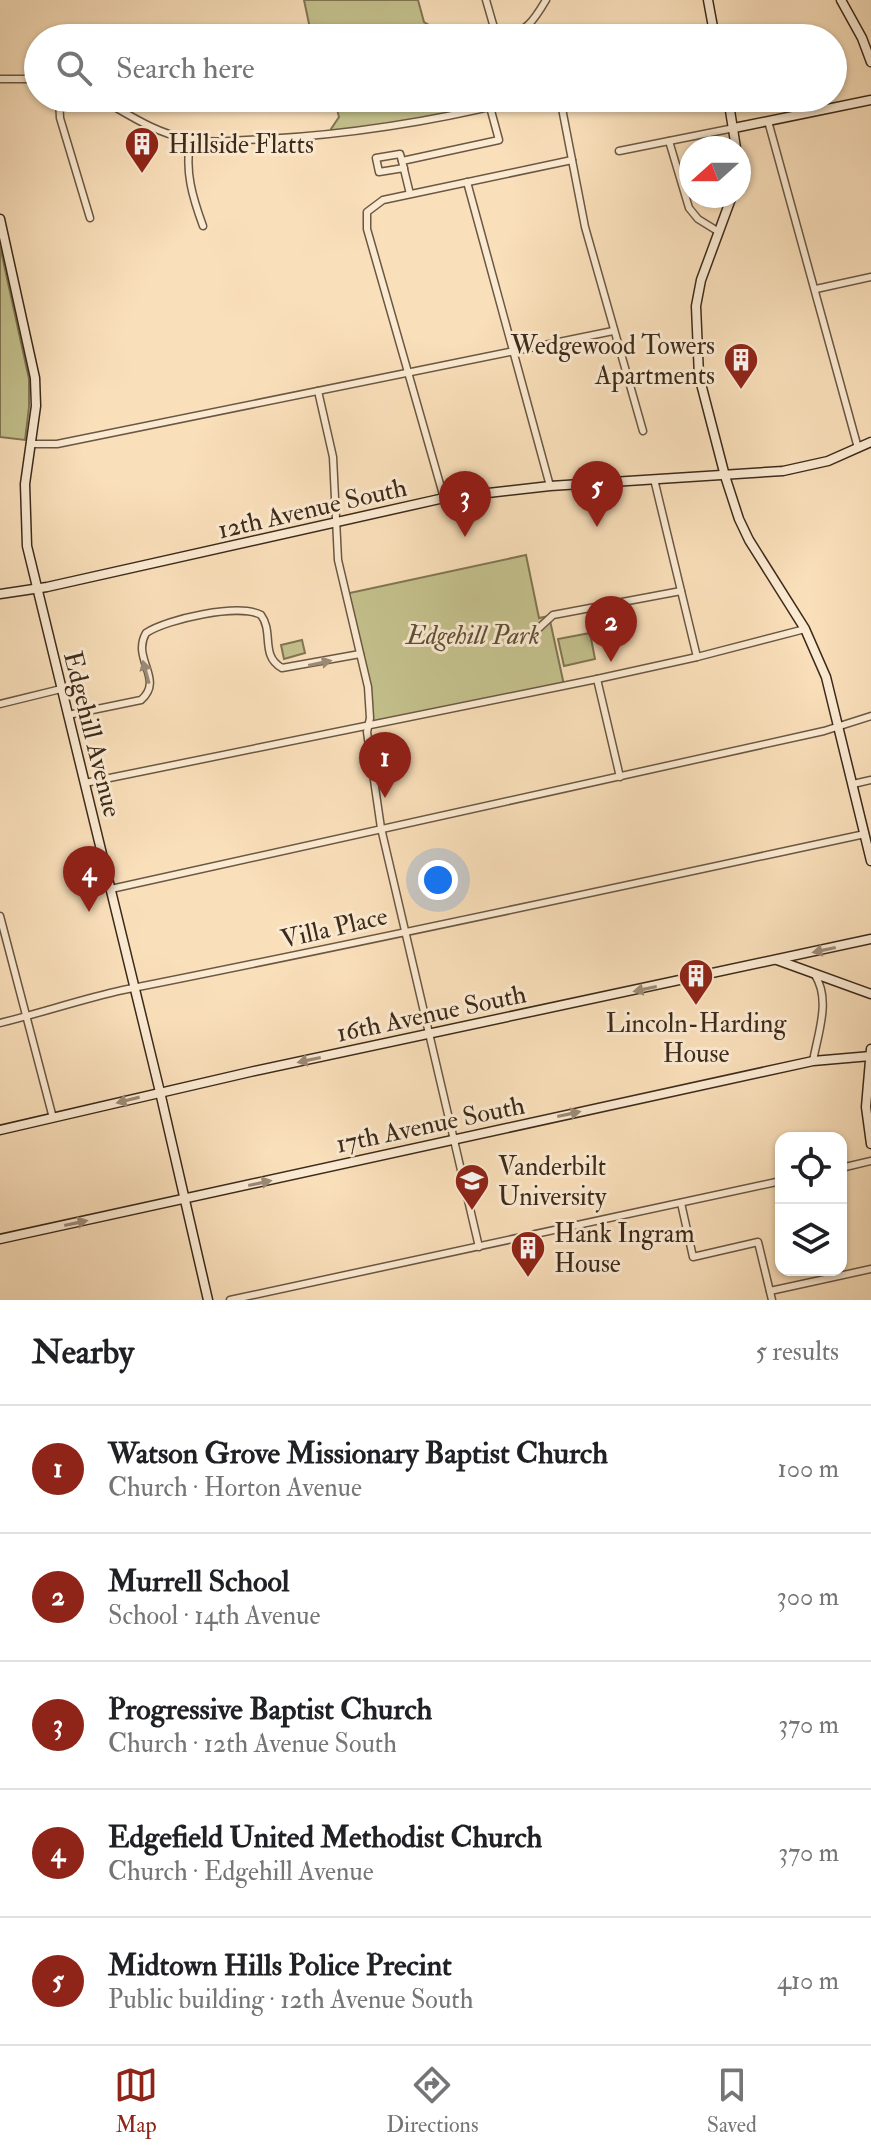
<!DOCTYPE html>
<html lang="en">
<head>
<meta charset="utf-8">
<style>
	body { margin:0; font-family:"IM FELL Double Pica",serif; background:#f2f2f2; color:#202124 }
	.controls { position:absolute; right:24px; bottom:24px; display:grid; overflow:hidden; border-radius:16px; box-shadow:0 2px 6px #0004 }
	.controls button { width:72px; height:72px; display:grid; place-items:center; padding:0; border:0; border-bottom:2px solid #e0e0e0; background:#fff; color:#202124; font:40px sans-serif }
	.compass { position:absolute; left:679px; top:136px; width:72px; height:72px; border-radius:50%; background:#fff; box-shadow:0 2px 6px #0004; rotate:249deg }
	.you { position:absolute; left:438px; top:880px; width:28px; height:28px; margin:-20px; border:6px solid #fff; border-radius:50%; background:#1a73e8; box-shadow:0 0 0 12px #1a73e833 }
	.badge { display:grid; place-items:center; width:52px; height:52px; border-radius:50%; background:#8f2418; color:#fff; font-size:26px; font-weight:700 }
	.pin { position:absolute; translate:-50% -66px; filter:drop-shadow(0 2px 4px #0008) }
	.pin::after { content:''; position:absolute; top:42px; width:28px; height:24px; background:inherit; clip-path:polygon(0 0,100% 0,50% 100%) }
	.list { margin:0; padding:0; list-style:none }
	h2 { display:flex; justify-content:space-between; align-items:center; height:104px; margin:0; padding:0 32px; font-size:34px }
	h2 small { font-size:26px; font-weight:400; color:#757577 }
	.list li { display:grid; grid-template-columns:52px 1fr auto; gap:24px; align-items:center; box-sizing:border-box; height:128px; padding:0 32px; border-top:2px solid #e0e0e0 }
	.list b { display:block; font-size:30px; white-space:nowrap }
	.list p { margin:0; font-size:26px; white-space:nowrap; color:#757577 }
	.list em { font-size:26px; font-style:normal; color:#757577 }
	.icon { flex:none; width:44px; height:44px; fill:none; stroke:currentColor; stroke-width:2; stroke-linecap:round; stroke-linejoin:round }
	.map { position:relative; flex:none; width:871px; height:1300px; overflow:hidden }
	.search { position:absolute; background:#fff; box-shadow:0 2px 6px #0004; left:24px; right:24px; top:24px; height:88px; display:flex; align-items:center; gap:20px; box-sizing:border-box; padding:0 28px; border-radius:44px; color:#757577; font-size:30px }
	.sheet { height:744px; background:#fff }
	nav { display:flex; justify-content:space-around; align-items:center; box-sizing:border-box; height:112px; border-top:2px solid #e0e0e0; background:#fff; font-size:22px; color:#757577 }
	nav a { display:grid; justify-items:center; gap:4px }
	nav .on { color:#8f2418 }
	.map>svg:first-child { display:block }
	.green { fill:#c3c08c; stroke:#807553; stroke-width:2 }
	.lines { fill:none; stroke-linecap:round; stroke-linejoin:round }
	.street-casing { stroke:#6b5742; stroke-width:9 }
	.secondary-casing { stroke:#3c2a1a; stroke-width:11 }
	.street { stroke:#fbead2; stroke-width:6 }
	.secondary { stroke:#fbead2; stroke-width:8 }
	.oneway { fill:#9c8a76 }
	.labels { text-anchor:middle; stroke-width:6; stroke-linejoin:round; paint-order:stroke }
	.poi-label { font-size:26px; fill:#3c2a1a; stroke:#fbead2; text-anchor:start }
	.street-label { font-size:26px; fill:#3c2a1a; stroke:#fbead2 }
	.park-label { font-size:26px; font-style:italic; fill:#5e5036; stroke:#fbead2 }
</style>
</head>
<body>
<div class="map">
<svg width="871" height="1300" viewBox="0 0 871 1300">
	<rect width="100%" height="100%" fill="#f9dfba"/>
	<filter id="stains"><feTurbulence type="fractalNoise" baseFrequency=".0025" numOctaves="4"/><feColorMatrix values="0 0 0 0 .2 0 0 0 0 .09 0 0 0 0 .02 0 0 0 .5 -.17"/></filter>
	<radialGradient id="worn" r=".72"><stop offset=".6" stop-color="#630" stop-opacity="0"/><stop offset="1" stop-color="#630" stop-opacity=".3"/></radialGradient>
	<g class="green">
		<path d="M304 0H418L424 22 439 31 443 38H312Z"/>
		<path d="M334 98H458L462 113 332 134 331 129 339 117Z"/>
		<path d="M0 246 29 379V407L25 440 0 437Z"/>
		<path d="M526 555 539 618 549 616 564 685 368 725V687L345 594Z"/>
		<path d="M590 633 595 659 564 666 558 639Z"/>
		<path d="M302 640 305 653 284 659 281 645Z"/>
	</g>
	<g class="lines">
		<defs>
			<g id="street">
				<path d="M486 0 497 38"/>
				<path d="M502 38C527 31 533 22 546 0"/>
				<path d="M0 79H38"/>
				<path d="M59 98 60 118 90 218"/>
				<path d="M99 98C128 114 153 132 187 139 213 144 240 140 266 139 354 134 441 120 526 98"/>
				<path d="M560 98 585 227 643 431"/>
				<path d="M768 121 858 448"/>
				<path d="M190 140C185 172 192 196 203 226"/>
				<path d="M669 141 689 208 698 219 719 232"/>
				<path d="M619 151 734 128"/>
				<path d="M402 161 400 154 376 158 379 172 404 168"/>
				<path d="M467 182 550 486"/>
				<path d="M410 194 402 161 499 140 490 107"/>
				<path d="M816 289 871 277"/>
				<path d="M318 391 333 457 338 560 368 687 370 718 367 732 381 828 479 1247"/>
				<path d="M30 444H57L613 331"/>
				<path d="M654 479 697 657"/>
				<path d="M444 498 367 229V212L383 200 572 160"/>
				<path d="M539 628 553 615 681 591"/>
				<path d="M597 679 620 777"/>
				<path d="M0 704 61 689"/>
				<path d="M68 715 141 700C165 679 131 659 146 633 167 619 239 603 261 615 274 632 260 656 282 668L360 654"/>
				<path d="M85 783 597 679 697 657 805 629"/>
				<path d="M853 784 871 780"/>
				<path d="M111 889 824 731 871 716"/>
				<path d="M0 916 53 1118"/>
				<path d="M0 1023C41 1013 82 999 123 990 371 941 618 887 865 834"/>
				<path d="M813 1061C818 1033 831 1000 815 975"/>
				<path d="M841 1168 871 1161"/>
				<path d="M681 1203 693 1257 758 1242 772 1300"/>
				<path d="M770 1291 871 1269"/>
				<path d="M230 1300 781 1181"/>
			</g>
			<g id="secondary">
				<path d="M708 0 715 38"/>
				<path d="M841 0 862 38 871 62"/>
				<path d="M728 98 736 148"/>
				<path d="M734 128 871 100"/>
				<path d="M732 196 701 280 696 306 699 376 725 476 739 519 749 540 805 629 826 677 871 861"/>
				<path d="M0 219 35 378 36 406 25 484 27 546 160 1092 208 1300"/>
				<path d="M0 594 47 587 444 498 550 486 783 471 828 461 871 442"/>
				<path d="M777 960 871 994"/>
				<path d="M871 1049 866 1107 871 1144"/>
				<path d="M0 1130 250 1072 871 939"/>
				<path d="M0 1239 813 1061 871 1056"/>
			</g>
		</defs>
		<use href="#street" class="street-casing"/>
		<use href="#secondary" class="secondary-casing"/>
		<use href="#street" class="street"/>
		<use href="#secondary" class="secondary"/>
	</g>
	<defs><path id="oneway-solid" d="M-6-.8H1V-3.2L6.5 0L1 3.2V.8H-6Z" transform="scale(2)"/></defs>
	<g class="oneway">
		<use href="#oneway-solid" transform="translate(320 663) rotate(-12)"/>
		<use href="#oneway-solid" transform="translate(146 672) rotate(-105)"/>
		<use href="#oneway-solid" transform="translate(824 950) rotate(168)"/>
		<use href="#oneway-solid" transform="translate(645 989) rotate(168)"/>
		<use href="#oneway-solid" transform="translate(309 1060) rotate(168)"/>
		<use href="#oneway-solid" transform="translate(128 1100) rotate(166)"/>
		<use href="#oneway-solid" transform="translate(569 1114) rotate(-12)"/>
		<use href="#oneway-solid" transform="translate(260 1183) rotate(-12)"/>
		<use href="#oneway-solid" transform="translate(76 1223) rotate(-12)"/>
	</g>
	<defs>
		<symbol id="building-pin" viewBox="-11 -11 22 30"><path d="M0 17L-7.5 6A9.5 9.5 0 1 1 7.5 6Z" fill="#8f2418" stroke="#fbead2"/><path d="M-4-6H4V6H1V3H-1V6H-4ZM-2.5-4.3h1.7v1.8h-1.7ZM.8-4.3h1.7v1.8H.8ZM-2.5-1h1.7V.8h-1.7ZM.8-1h1.7V.8H.8Z" fill="#fff"/></symbol>
		<symbol id="university-pin" viewBox="-11 -11 22 30"><path d="M0 17L-7.5 6A9.5 9.5 0 1 1 7.5 6Z" fill="#8f2418" stroke="#fbead2"/><path d="M0-5L7-2L0 1L-7-2ZM-4 1L0 2.5L4 1V4Q0 6-4 4Z" fill="#fff"/></symbol>
	</defs>
	<g fill-rule="evenodd">
		<use href="#building-pin" x="122" y="124" width="40" height="54"/>
		<use href="#building-pin" x="721" y="340" width="40" height="54"/>
		<use href="#building-pin" x="676" y="956" width="40" height="54"/>
		<use href="#university-pin" x="452" y="1161" width="40" height="54"/>
		<use href="#building-pin" x="508" y="1228" width="40" height="54"/>
	</g>
	<g class="labels">
		<g class="poi-label">
			<text x="168" y="153">Hillside Flatts</text>
			<text x="715" y="354" text-anchor="end">Wedgewood Towers<tspan x="715" dy="30">Apartments</tspan></text>
			<text x="696" y="1032" text-anchor="middle">Lincoln-Harding<tspan x="696" dy="30">House</tspan></text>
			<text x="498" y="1175">Vanderbilt<tspan x="498" dy="30">University</tspan></text>
			<text x="554" y="1242">Hank Ingram<tspan x="554" dy="30">House</tspan></text>
		</g>
		<g class="street-label">
			<text transform="translate(312 508) rotate(-13)" y="9">12th Avenue South</text>
			<text transform="translate(93 734) rotate(76)" y="9">Edgehill Avenue</text>
			<text transform="translate(334 927) rotate(-13)" y="9">Villa Place</text>
			<text transform="translate(431 1013) rotate(-12)" y="9">16th Avenue South</text>
			<text transform="translate(430 1124) rotate(-12)" y="9">17th Avenue South</text>
		</g>
		<g class="park-label">
			<text x="473" y="644">Edgehill Park</text>
		</g>
	</g>
	<rect width="100%" height="100%" filter="url(#stains)"/>
	<rect width="100%" height="100%" fill="url(#worn)"/>
</svg>
<div class="controls">
<button><svg class="icon" aria-label="locate" viewBox="0 0 24 24"><circle cx="12" cy="12" r="6"/><path d="M12 2v4M12 18v4M2 12h4M18 12h4"/></svg></button>
<button><svg class="icon" aria-label="layers" viewBox="0 0 24 24"><path d="M12 4l9 5-9 5-9-5zM3 14l9 5 9-5"/></svg></button>
</div>
<svg class="compass" viewBox="-18 -18 36 36"><path d="M0-13l5 13h-10z" fill="#e53935"/><path d="M0 13l5-13h-10z" fill="#757577"/></svg>
<div class="you"></div>
<div class="pin badge" style="left:385px;top:798px">1</div>
<div class="pin badge" style="left:611px;top:662px">2</div>
<div class="pin badge" style="left:465px;top:537px">3</div>
<div class="pin badge" style="left:89px;top:912px">4</div>
<div class="pin badge" style="left:597px;top:527px">5</div>
<div class="search"><svg class="icon" aria-label="search" viewBox="0 0 24 24"><circle cx="10" cy="10" r="6"/><path d="M15 15l6 6"/></svg>Search here</div>
</div>
<section class="sheet">
<h2>Nearby<small>5 results</small></h2>
<ul class="list">
<li><span class="badge">1</span><div><b>Watson Grove Missionary Baptist Church</b><p>Church · Horton Avenue</p></div><em>100 m</em></li>
<li><span class="badge">2</span><div><b>Murrell School</b><p>School · 14th Avenue</p></div><em>300 m</em></li>
<li><span class="badge">3</span><div><b>Progressive Baptist Church</b><p>Church · 12th Avenue South</p></div><em>370 m</em></li>
<li><span class="badge">4</span><div><b>Edgefield United Methodist Church</b><p>Church · Edgehill Avenue</p></div><em>370 m</em></li>
<li><span class="badge">5</span><div><b>Midtown Hills Police Precint</b><p>Public building · 12th Avenue South</p></div><em>410 m</em></li>
</ul>
</section>
<nav>
<a class="on"><svg class="icon" aria-label="map" viewBox="0 0 24 24"><path d="M3 6l6-2 6 2 6-2v14l-6 2-6-2-6 2zM9 4v14M15 6v14"/></svg>Map</a>
<a><svg class="icon" aria-label="directions" viewBox="0 0 24 24"><path d="M12 3l9 9-9 9-9-9zM9 14v-3h6M13 9l2 2-2 2"/></svg>Directions</a>
<a><svg class="icon" aria-label="saved" viewBox="0 0 24 24"><path d="M7 4h10v16l-5-4-5 4z"/></svg>Saved</a>
</nav>
</body>
</html>
